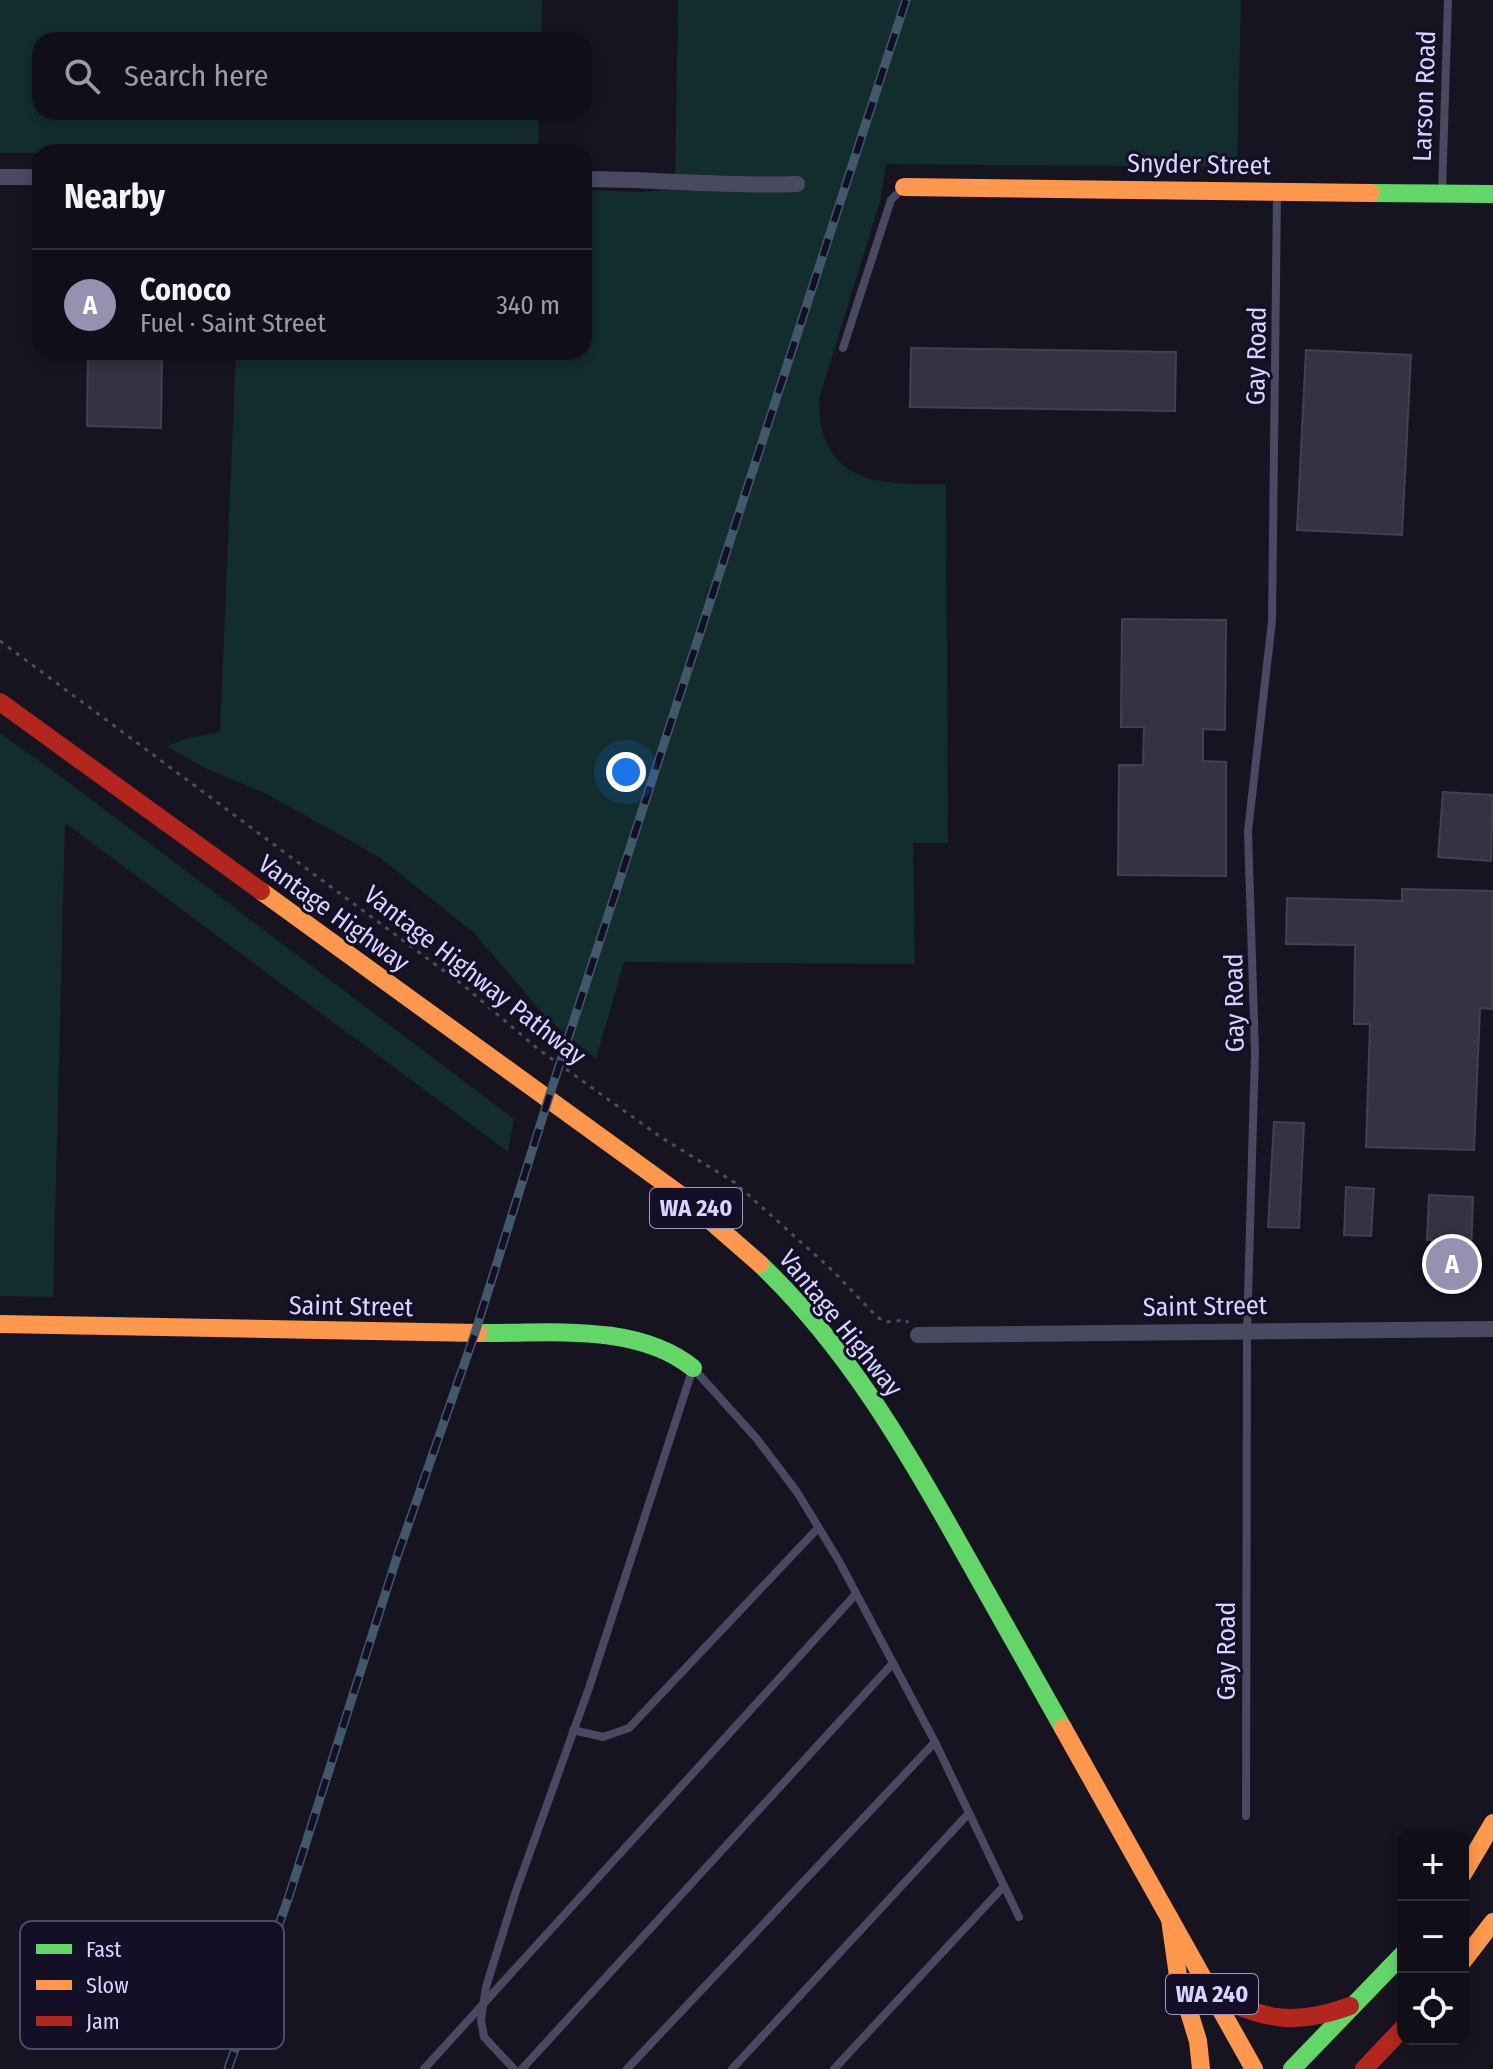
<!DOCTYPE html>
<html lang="en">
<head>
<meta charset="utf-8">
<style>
	body { margin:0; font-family:"Fira Sans Condensed",sans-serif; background:#191822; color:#f1f3f6 }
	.controls { position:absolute; right:24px; bottom:24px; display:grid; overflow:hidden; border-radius:16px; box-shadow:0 4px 12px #0003 }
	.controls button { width:72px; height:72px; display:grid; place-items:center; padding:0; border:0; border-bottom:2px solid #302f38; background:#100f19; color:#f1f3f6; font:40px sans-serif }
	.you { position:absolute; left:626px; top:772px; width:28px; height:28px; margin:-20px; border:6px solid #fff; border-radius:50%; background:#1a73e8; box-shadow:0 0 0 12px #1a73e833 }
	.badge { display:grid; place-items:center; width:52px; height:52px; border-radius:50%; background:#9591b1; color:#fff; font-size:26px; font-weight:700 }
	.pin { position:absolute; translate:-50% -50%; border:4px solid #fff; box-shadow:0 2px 8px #0006 }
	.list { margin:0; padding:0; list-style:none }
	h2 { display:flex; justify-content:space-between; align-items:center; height:104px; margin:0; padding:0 32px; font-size:34px }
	h2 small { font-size:26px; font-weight:400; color:#9c9ca2 }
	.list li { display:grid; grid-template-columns:52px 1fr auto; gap:24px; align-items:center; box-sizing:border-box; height:112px; padding:0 32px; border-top:2px solid #302f38 }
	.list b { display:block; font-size:30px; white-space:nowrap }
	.list p { margin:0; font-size:26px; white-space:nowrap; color:#9c9ca2 }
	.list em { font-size:26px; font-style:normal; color:#9c9ca2 }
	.icon { flex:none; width:44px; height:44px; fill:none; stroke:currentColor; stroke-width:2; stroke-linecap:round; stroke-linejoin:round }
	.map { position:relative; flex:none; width:1493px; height:2069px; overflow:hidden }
	.search { position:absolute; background:#100f19; box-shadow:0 4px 12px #0003; left:32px; top:32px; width:560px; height:88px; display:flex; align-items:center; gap:20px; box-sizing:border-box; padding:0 28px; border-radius:24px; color:#9c9ca2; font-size:30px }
	.panel { position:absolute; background:#100f19; box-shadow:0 4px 12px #0003; left:32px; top:144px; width:560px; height:216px; border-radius:24px }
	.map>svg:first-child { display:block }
	.green { fill:#132c2d }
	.building { fill:#343243; stroke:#433f54; stroke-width:2 }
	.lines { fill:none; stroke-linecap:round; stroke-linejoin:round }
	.path { stroke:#44505f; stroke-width:3; stroke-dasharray:4 6; stroke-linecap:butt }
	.lane { stroke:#4a4962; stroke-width:8 }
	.street { stroke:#4a4962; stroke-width:16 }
	.fast { stroke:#63d668; stroke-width:18 }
	.slow { stroke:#ff974d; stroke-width:18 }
	.jam { stroke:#b3261e; stroke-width:18 }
	.rail-casing { stroke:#43596b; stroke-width:9 }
	.rail { stroke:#130f26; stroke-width:6; stroke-dasharray:18; stroke-linecap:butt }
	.labels { text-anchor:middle; stroke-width:6; stroke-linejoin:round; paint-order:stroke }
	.shield { fill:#130f26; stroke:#9e99be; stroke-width:2 }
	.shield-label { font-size:24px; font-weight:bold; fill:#d9d4ff }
	.street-label { font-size:26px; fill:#d9d4ff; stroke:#130f26 }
	.key { fill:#130f26; stroke:#4e4a67; stroke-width:2 }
	.key-label { font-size:22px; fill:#d9d4ff }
</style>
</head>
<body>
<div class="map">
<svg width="1493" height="2069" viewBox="0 0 1493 2069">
	<rect width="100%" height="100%" fill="#161421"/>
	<g class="green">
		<path d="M0 0H542L541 40H40V112H539L538 152 0 153Z"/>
		<path d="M678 0H1241L1237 167 886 164 881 198 819 399C820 409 819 420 822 430 837 489 898 484 946 484L948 843H913L915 964 624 962 596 1059 545 1016 474 933 379 857 265 793 205 768 167 746 188 738 220 732 236 352H584V190L642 192 675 189Z"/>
		<path d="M0 733 68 782 514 1119 508 1152 65 823 53 1297 0 1296Z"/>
	</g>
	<g class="building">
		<path d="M911 348 1176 352 1175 411 910 407Z"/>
		<path d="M1306 350 1411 355 1402 535 1297 530Z"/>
		<path d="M88 352H162L161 428 87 426Z"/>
		<path d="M1122 619 1226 620 1225 730 1203 729V761L1226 762V876L1118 875 1119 765H1143L1144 727H1121Z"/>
		<path d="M1443 792 1493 795 1491 861 1438 857Z"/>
		<path d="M1402 889 1493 891V1009L1480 1008 1474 1150 1366 1147 1370 1024H1354L1355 945 1286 944 1287 898 1402 901Z"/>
		<path d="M1274 1122 1304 1123 1299 1228 1268 1227Z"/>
		<path d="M1346 1187 1374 1189 1371 1236 1344 1235Z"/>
		<path d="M1429 1195 1473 1197 1471 1254H1474L1473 1275 1431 1274 1432 1240H1427Z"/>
	</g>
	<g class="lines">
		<path class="path" d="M0 641 463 985 538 1049 662 1138 734 1182 832 1270 877 1317 886 1322 906 1320 908 1323"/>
		<g class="lane">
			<path d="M1442 192 1448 0"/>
			<path d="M843 348 891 200 901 190"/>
			<path d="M573 1730 603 1737 629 1728 818 1528"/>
			<path d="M935 1742 1019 1917"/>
			<path d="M1246 1816 1247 1332 1255 1053 1248 831 1272 621 1277 195"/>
			<path d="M424 2069 856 1594"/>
			<path d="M514 2069 484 2037 481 2020 486 1987 516 1891 589 1688 693 1368 757 1439 797 1492 839 1561 935 1742 627 2069"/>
			<path d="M522 2069 893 1663"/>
			<path d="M732 2069 969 1813"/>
			<path d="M834 2069 1004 1886"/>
		</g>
		<g class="street">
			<path d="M0 177H40"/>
			<path d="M584 179C655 179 726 187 797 184"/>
			<path d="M918 1335 1493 1329"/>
		</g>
		<g class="fast">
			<path d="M1371 193 1493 194"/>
			<path d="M760 1264C845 1345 904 1445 961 1547 995 1607 1029 1668 1063 1728"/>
			<path d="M478 1333C547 1334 636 1322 693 1368"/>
			<path d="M1292 2069 1403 1954"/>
		</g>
		<g class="slow">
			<path d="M904 187 1371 193"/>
			<path d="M261 891 682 1196 760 1264"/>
			<path d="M0 1324 478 1333"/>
			<path d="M1063 1728 1254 2069"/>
			<path d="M1463 1874 1493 1823"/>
			<path d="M1170 1919 1178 1976 1198 2041 1201 2069"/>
			<path d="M1463 1961 1493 1922"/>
		</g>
		<g class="jam">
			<path d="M0 702 261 891"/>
			<path d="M1214 1996C1266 2020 1295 2026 1350 2006"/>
			<path d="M1364 2069 1403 2028"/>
		</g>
		<defs>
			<path id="rail" d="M228 2069 288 1899 397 1557 475 1333 548 1100 906 0"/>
		</defs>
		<use href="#rail" class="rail-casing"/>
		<use href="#rail" class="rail"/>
	</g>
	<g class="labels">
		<g class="shield">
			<rect x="650" y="1188" width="92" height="40" rx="6"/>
			<rect x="1166" y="1974" width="92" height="40" rx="6"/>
		</g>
		<g class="shield-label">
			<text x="696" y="1216">WA 240</text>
			<text x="1212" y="2002">WA 240</text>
		</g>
		<g class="street-label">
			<text transform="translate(1424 96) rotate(-88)" y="9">Larson Road</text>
			<text transform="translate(1199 164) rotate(1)" y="9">Snyder Street</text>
			<text transform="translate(1256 356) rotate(-89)" y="9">Gay Road</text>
			<text transform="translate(334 913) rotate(36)" y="9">Vantage Highway</text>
			<text transform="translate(475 975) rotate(38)" y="9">Vantage Highway Pathway</text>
			<text transform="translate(1234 1003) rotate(-91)" y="9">Gay Road</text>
			<text transform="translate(351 1306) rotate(1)" y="9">Saint Street</text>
			<text transform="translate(1205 1306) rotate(-1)" y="9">Saint Street</text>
			<text transform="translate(841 1323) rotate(51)" y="9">Vantage Highway</text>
			<text transform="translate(1226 1651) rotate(-90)" y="9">Gay Road</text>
		</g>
	</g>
	<rect x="20" y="1921" width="264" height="128" rx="12" class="key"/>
	<rect x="36" y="1944" width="36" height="10" fill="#63d668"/>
	<rect x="36" y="1980" width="36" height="10" fill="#ff974d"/>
	<rect x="36" y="2016" width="36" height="10" fill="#b3261e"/>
	<g class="key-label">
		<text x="86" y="1957">Fast</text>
		<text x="86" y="1993">Slow</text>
		<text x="86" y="2029">Jam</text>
	</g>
</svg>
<div class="controls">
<button>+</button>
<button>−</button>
<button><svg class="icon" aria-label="locate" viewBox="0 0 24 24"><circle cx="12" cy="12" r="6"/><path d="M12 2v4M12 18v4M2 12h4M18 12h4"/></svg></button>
</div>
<div class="you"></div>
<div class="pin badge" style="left:1452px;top:1264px">A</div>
<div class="search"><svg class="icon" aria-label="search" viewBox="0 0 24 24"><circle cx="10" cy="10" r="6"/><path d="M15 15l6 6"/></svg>Search here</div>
<section class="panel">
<h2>Nearby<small></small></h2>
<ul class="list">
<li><span class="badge">A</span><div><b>Conoco</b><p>Fuel · Saint Street</p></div><em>340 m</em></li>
</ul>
</section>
</div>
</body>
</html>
